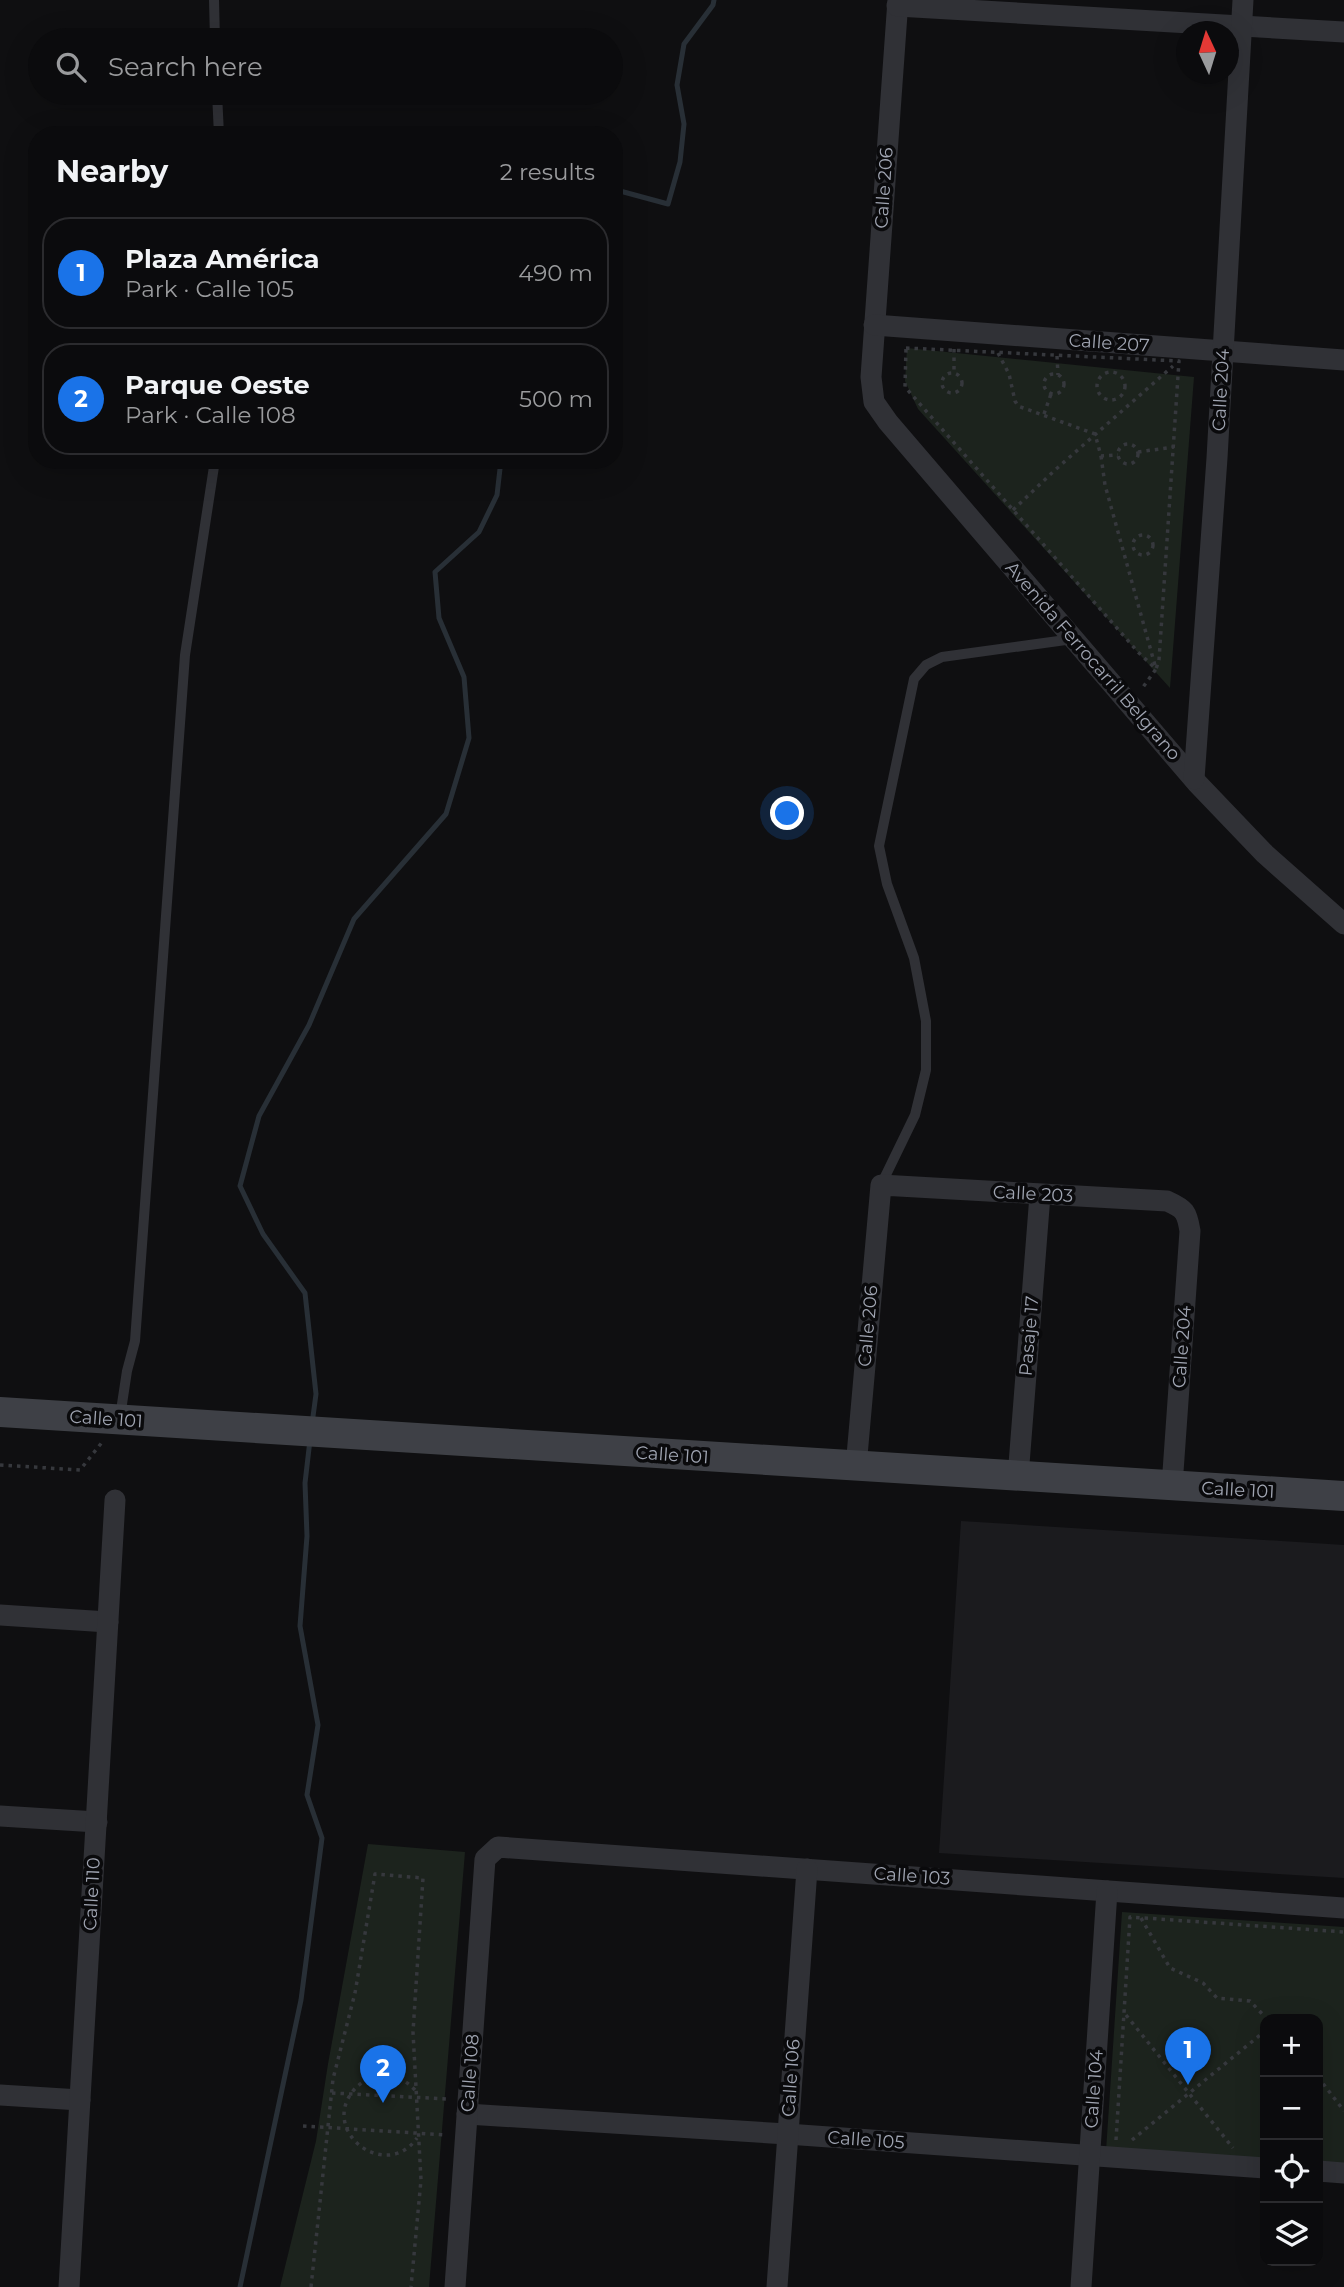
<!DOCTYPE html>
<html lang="en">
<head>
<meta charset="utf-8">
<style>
	body { margin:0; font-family:Montserrat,sans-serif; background:#141416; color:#f1f3f6 }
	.controls { position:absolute; right:21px; bottom:21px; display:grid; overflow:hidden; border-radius:14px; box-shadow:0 7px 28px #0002 }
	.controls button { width:63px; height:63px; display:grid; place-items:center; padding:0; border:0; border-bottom:2px solid #2b2b2e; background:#0b0b0d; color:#f1f3f6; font:35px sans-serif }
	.compass { position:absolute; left:1176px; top:21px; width:63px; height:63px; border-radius:50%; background:#0b0b0d; box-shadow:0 7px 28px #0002; rotate:356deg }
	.you { position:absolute; left:788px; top:814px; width:24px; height:24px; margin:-18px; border:5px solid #fff; border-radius:50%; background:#1a73e8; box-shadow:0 0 0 10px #1a73e833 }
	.badge { display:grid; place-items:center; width:46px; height:46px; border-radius:50%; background:#1a73e8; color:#fff; font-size:23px; font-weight:700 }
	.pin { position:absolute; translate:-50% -58px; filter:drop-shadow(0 2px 4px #0008) }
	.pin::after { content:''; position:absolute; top:37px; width:24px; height:21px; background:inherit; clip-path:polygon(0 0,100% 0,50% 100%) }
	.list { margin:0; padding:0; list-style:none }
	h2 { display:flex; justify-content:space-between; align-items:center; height:91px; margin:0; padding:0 28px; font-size:30px }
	h2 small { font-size:23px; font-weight:400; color:#9a9b9d }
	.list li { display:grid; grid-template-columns:46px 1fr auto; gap:21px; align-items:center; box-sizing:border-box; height:112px; margin:0 14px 14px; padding:0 14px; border:2px solid #2b2b2e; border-radius:28px }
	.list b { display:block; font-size:26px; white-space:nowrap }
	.list p { margin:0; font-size:23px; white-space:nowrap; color:#9a9b9d }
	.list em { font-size:23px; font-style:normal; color:#9a9b9d }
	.icon { flex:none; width:38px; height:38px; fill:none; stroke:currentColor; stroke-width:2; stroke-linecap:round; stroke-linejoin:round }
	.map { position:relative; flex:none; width:1344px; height:2287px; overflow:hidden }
	.search { position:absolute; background:#0b0b0d; box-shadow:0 7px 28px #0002; left:28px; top:28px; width:595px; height:77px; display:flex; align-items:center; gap:18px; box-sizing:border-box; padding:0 24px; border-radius:38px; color:#9a9b9d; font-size:26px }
	.panel { position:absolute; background:#0b0b0d; box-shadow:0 7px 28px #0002; left:28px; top:126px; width:595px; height:343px; border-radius:28px }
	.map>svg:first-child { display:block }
	.built { fill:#1b1b1e }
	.green { fill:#1c231d }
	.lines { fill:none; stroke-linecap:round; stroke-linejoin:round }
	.stream { stroke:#282f36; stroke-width:5 }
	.path { stroke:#36383d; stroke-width:3.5; stroke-dasharray:3.5 5; stroke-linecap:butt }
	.lane { stroke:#303136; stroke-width:10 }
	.street { stroke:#303136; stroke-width:21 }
	.secondary { stroke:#3e4046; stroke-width:30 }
	.labels { text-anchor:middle; stroke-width:7; stroke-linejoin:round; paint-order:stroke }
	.street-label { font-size:18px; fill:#a0a5b2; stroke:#0a0a0c }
</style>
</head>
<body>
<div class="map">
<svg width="1344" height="2287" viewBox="0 0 1344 2287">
	<rect width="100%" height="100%" fill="#0f0f11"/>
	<path class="built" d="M961 1521 1344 1545V1878L939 1853Z"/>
	<g class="green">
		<path d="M907 348 1194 377 1170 688 918 409 905 381Z"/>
		<path d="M368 1844 465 1852 429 2287H280L316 2141 328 2064Z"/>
		<path d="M1122 1912 1344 1927V2166L1318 2164V2019H1265V2161L1106 2151Z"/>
	</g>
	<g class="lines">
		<g class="stream">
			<path d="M614 192 620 191 668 204 680 162 684 124 677 85 684 44 713 5 714 0"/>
			<path d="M312 1424 316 1394 305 1293 263 1234 240 1186 259 1116 309 1025 354 919 446 814 469 738 464 677 439 618 435 572 479 532 497 495 501 460"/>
			<path d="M240 2287 301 2000 322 1838 307 1795 318 1725 300 1626 307 1536 305 1483 310 1440"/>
		</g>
		<g class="path">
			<path d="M906 348 1179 361 1159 660 1156 669 1138 652 905 387Z"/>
			<path d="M954 349V373"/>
			<path d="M998 353 1009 374 1015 401 1018 406 1095 434 1101 456 1118 455"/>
			<path d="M1057 356 1058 375"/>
			<circle cx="1111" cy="386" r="14"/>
			<circle cx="952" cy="383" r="10"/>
			<circle cx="1054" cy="384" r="10"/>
			<path d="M1044 414 1051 394"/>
			<circle cx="1128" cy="454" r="10"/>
			<path d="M1138 452 1174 447"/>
			<path d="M1101 456 1105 485 1156 669 1141 690"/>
			<path d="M1013 510 1055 470 1173 366"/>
			<circle cx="1143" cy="545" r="10"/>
			<path d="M0 1465 80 1470 103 1441"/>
			<path d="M1141 1918 1170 1968 1203 1983 1217 1998 1250 2001 1267 2019"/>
			<path d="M1126 2015 1233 2148"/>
			<path d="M1318 2077 1344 2111"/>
			<path d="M415 2090C404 2078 391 2073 375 2077 366 2079 359 2084 353 2091 320 2132 386 2182 417 2138"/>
			<path d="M332 2093 448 2099"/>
			<path d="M303 2126 447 2135"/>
			<path d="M1116 2140 1130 1917 1344 1932"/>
			<path d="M1132 2140 1265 2031"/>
			<path d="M311 2287 333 2079 355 1993 375 1874 423 1878 413 2032 421 2180 411 2287"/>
		</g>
		<g class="lane">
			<path d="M214 0 215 40"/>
			<path d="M217 93 219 135"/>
			<path d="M881 1185 915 1115 926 1070V1021L914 958 887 884 879 846 914 679 926 665 942 657 1073 639"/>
			<path d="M120 1417 127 1371 135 1341 185 655 215 460"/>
		</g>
		<g class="street">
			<path d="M898 0 871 377 874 402 888 422 1197 783 1265 854 1344 924"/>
			<path d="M897 6 1344 32"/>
			<path d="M874 325 1344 360"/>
			<path d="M1194 779 1217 458 1243 0"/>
			<path d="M856 1467 881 1185 1167 1201C1185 1209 1187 1212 1190 1231L1172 1486"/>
			<path d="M1018 1477 1040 1195"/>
			<path d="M0 1615 108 1622"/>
			<path d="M0 1816 97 1822"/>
			<path d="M0 2095 80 2100"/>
			<path d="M467 2114 787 2134 1265 2168"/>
			<path d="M1318 2171 1344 2173"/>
			<path d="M69 2287 115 1500"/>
			<path d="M455 2287 485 1859 498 1847 1344 1908"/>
			<path d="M777 2287 807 1869"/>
			<path d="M1081 2287 1107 1891"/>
		</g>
		<path class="secondary" d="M0 1412 1344 1496"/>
	</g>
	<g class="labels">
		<g class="street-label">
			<text transform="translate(884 188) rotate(-86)" y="6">Calle 206</text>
			<text transform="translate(1109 343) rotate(4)" y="6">Calle 207</text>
			<text transform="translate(1221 390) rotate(-87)" y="6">Calle 204</text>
			<text transform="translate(1093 661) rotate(49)" y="6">Avenida Ferrocarril Belgrano</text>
			<text transform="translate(1033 1194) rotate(3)" y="6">Calle 203</text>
			<text transform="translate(868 1326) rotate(-85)" y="6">Calle 206</text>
			<text transform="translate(1029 1336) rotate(-85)" y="6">Pasaje 17</text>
			<text transform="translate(1182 1347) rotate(-86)" y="6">Calle 204</text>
			<text transform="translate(106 1419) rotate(4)" y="6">Calle 101</text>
			<text transform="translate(672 1455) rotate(4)" y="6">Calle 101</text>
			<text transform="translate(1238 1490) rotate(3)" y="6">Calle 101</text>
			<text transform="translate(912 1876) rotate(4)" y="6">Calle 103</text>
			<text transform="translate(92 1894) rotate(-87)" y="6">Calle 110</text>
			<text transform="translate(470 2073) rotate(-86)" y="6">Calle 108</text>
			<text transform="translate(791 2078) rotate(-86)" y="6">Calle 106</text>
			<text transform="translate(1094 2089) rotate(-86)" y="6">Calle 104</text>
			<text transform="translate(866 2140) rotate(4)" y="6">Calle 105</text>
		</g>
	</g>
</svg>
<div class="controls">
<button>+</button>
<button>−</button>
<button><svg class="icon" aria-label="locate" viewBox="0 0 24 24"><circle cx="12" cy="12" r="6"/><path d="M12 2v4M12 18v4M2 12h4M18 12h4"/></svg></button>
<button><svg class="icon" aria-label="layers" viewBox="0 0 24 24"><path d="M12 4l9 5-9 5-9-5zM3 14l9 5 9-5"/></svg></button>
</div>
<svg class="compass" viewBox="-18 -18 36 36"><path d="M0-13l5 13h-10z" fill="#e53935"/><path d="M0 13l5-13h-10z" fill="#9a9b9d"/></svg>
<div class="you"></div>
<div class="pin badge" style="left:1188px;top:2085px">1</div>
<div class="pin badge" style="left:383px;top:2103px">2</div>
<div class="search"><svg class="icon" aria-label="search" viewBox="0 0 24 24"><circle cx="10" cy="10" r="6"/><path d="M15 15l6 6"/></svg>Search here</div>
<section class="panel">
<h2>Nearby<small>2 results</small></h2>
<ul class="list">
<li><span class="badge">1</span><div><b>Plaza América</b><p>Park · Calle 105</p></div><em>490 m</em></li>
<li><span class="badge">2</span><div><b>Parque Oeste</b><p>Park · Calle 108</p></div><em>500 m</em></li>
</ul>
</section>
</div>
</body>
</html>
